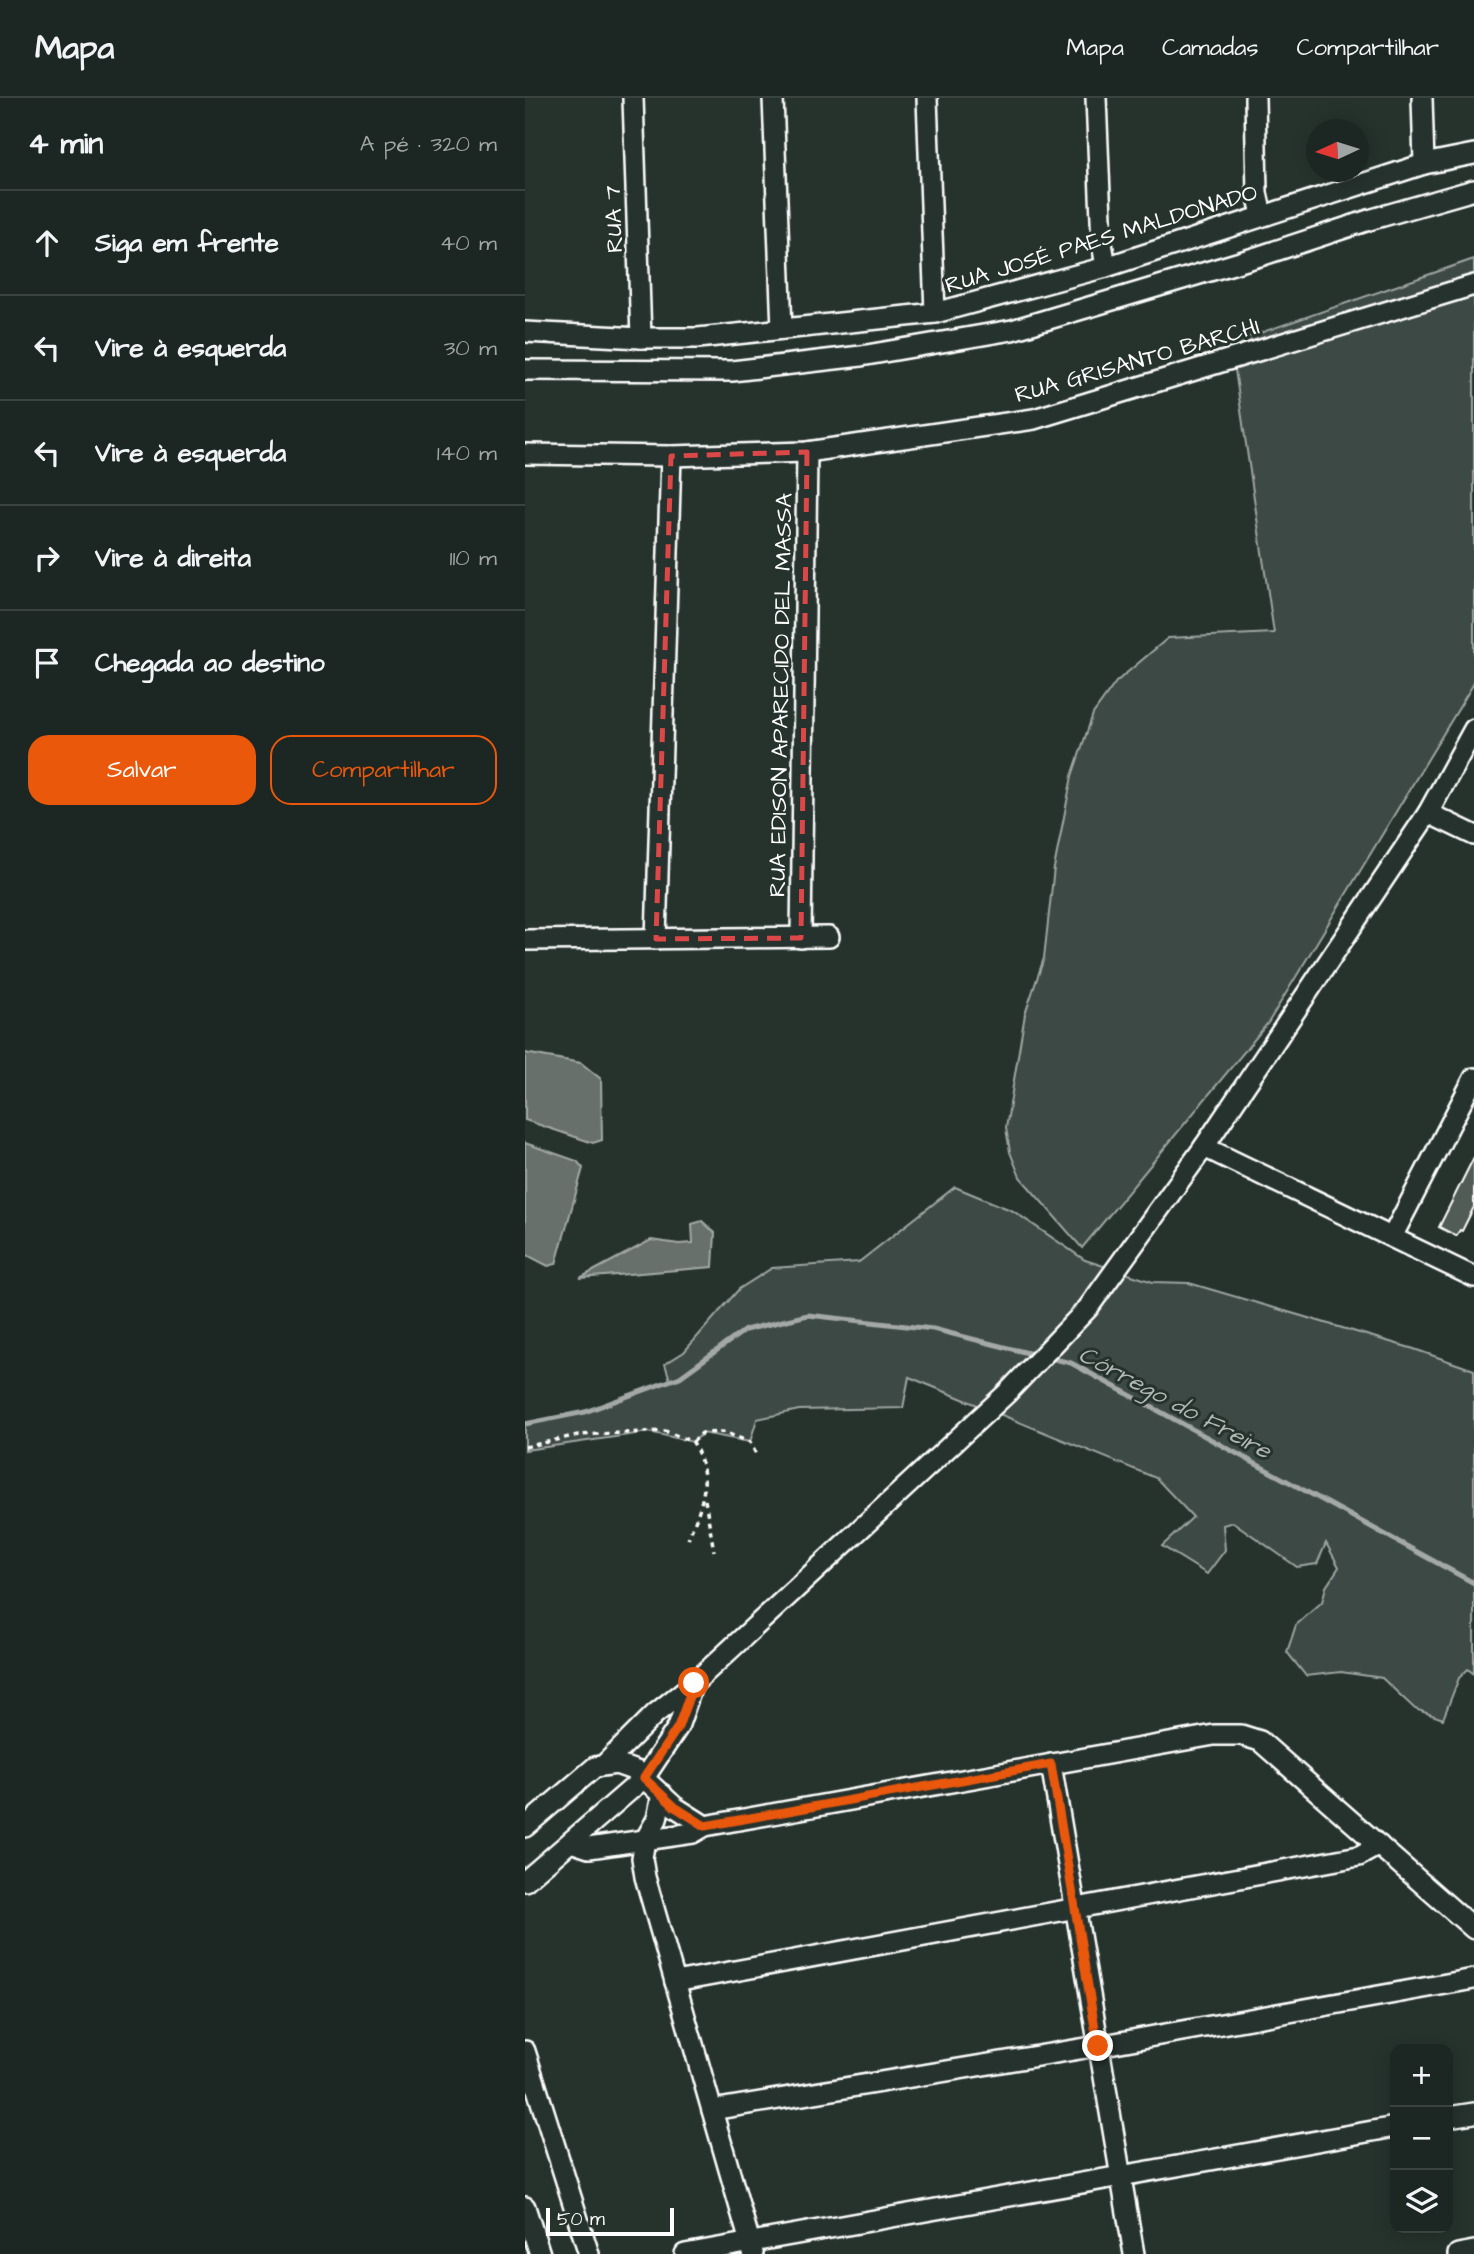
<!DOCTYPE html>
<html lang="pt">
<head>
<meta charset="utf-8">
<style>
	body { margin:0; font-family:"Architects Daughter",sans-serif; background:#252e2a; color:#f1f3f6 }
	.controls { position:absolute; right:21px; bottom:21px; display:grid; overflow:hidden; border-radius:14px; box-shadow:0 4px 18px #0003 }
	.controls button { width:63px; height:63px; display:grid; place-items:center; padding:0; border:0; border-bottom:2px solid #3a4340; background:#1c2622; color:#f1f3f6; font:35px sans-serif }
	.compass { position:absolute; left:781px; top:21px; width:63px; height:63px; border-radius:50%; background:#1c2622; box-shadow:0 4px 18px #0003; rotate:266deg }
	.scale { position:absolute; left:21px; bottom:18px; width:128px; box-sizing:border-box; padding-left:7px; border:4px solid #fff; border-top:0; font-size:19px; line-height:24px; white-space:nowrap; color:#fff; -webkit-text-stroke:5px #26332d; paint-order:stroke }
	.stop { position:absolute; width:21px; height:21px; margin:-16px; border:5px solid #ea580c; border-radius:50%; background:#fff }
	.stop.end { background:#ea580c; border-color:#fff; box-shadow:0 2px 7px #0008 }
	.list { margin:0; padding:0; list-style:none }
	h2 { display:flex; justify-content:space-between; align-items:center; height:91px; margin:0; padding:0 28px; font-size:30px }
	h2 small { font-size:23px; font-weight:400; color:#a0a5a5 }
	.list li { display:grid; grid-template-columns:46px 1fr auto; gap:21px; align-items:center; box-sizing:border-box; height:105px; padding:0 28px; border-top:2px solid #3a4340 }
	.list b { display:block; font-size:26px; white-space:nowrap }
	.list em { font-size:23px; font-style:normal; color:#a0a5a5 }
	.actions { display:flex; gap:14px; padding:21px 28px }
	.actions a { flex:1; padding:16px 0; border:2px solid #ea580c; border-radius:21px; text-align:center; font-size:24px; color:#ea580c }
	.actions .main { background:#ea580c; color:#fff }
	.icon { flex:none; width:38px; height:38px; fill:none; stroke:currentColor; stroke-width:2; stroke-linecap:round; stroke-linejoin:round }
	.map { position:relative; flex:none; width:949px; height:2156px; overflow:hidden }
	header { display:flex; align-items:center; gap:42px; box-sizing:border-box; height:98px; padding:0 35px; background:#1c2622; border-bottom:2px solid #3a4340 }
	header strong { font-size:33px }
	nav { display:flex; gap:38px; margin-inline-start:auto; font-size:24px }
	main { display:flex }
	aside { flex:1; background:#1c2622 }
	.map>svg:first-child { display:block }
	.green { fill:#3e4944; stroke:#9ea4a2; stroke-width:2 }
	.water { fill:#67706c; stroke:#a4a9a7; stroke-width:2 }
	.lines { fill:none; stroke-linecap:round; stroke-linejoin:round }
	.stream { stroke:#a4a9a7; stroke-width:5 }
	.building { fill:#515c57; stroke:#fff; stroke-width:2 }
	.street-casing { stroke:#fff; stroke-width:24 }
	.path { stroke:#fff; stroke-width:3.5; stroke-dasharray:5 5; stroke-linecap:butt }
	.street { stroke:#26332d; stroke-width:19 }
	.route { stroke:#ea580c; stroke-width:9 }
	.marked { fill:none; stroke:#dc4848; stroke-width:5; stroke-dasharray:14 9; stroke-linejoin:round }
	.labels { text-anchor:middle; stroke-width:6; stroke-linejoin:round; paint-order:stroke }
	.street-label { font-size:23px; fill:#fff; stroke:#26332d }
	.water-label { font-size:24px; font-style:italic; fill:#b3b8b6; stroke:#26332d }
</style>
</head>
<body>
<header>
<strong>Mapa</strong>
<nav><a>Mapa</a><a>Camadas</a><a>Compartilhar</a></nav>
</header>
<main>
<aside>
<h2>4 min<small>A pé · 320 m</small></h2>
<ul class="list">
<li><svg class="icon" aria-label="ahead" viewBox="0 0 24 24"><path d="M12 20V5M6 11l6-6 6 6"/></svg><div><b>Siga em frente</b></div><em>40 m</em></li>
<li><svg class="icon" aria-label="left" viewBox="0 0 24 24"><path d="M17 20v-9H6M10 6l-5 5 5 5"/></svg><div><b>Vire à esquerda</b></div><em>30 m</em></li>
<li><svg class="icon" aria-label="left" viewBox="0 0 24 24"><path d="M17 20v-9H6M10 6l-5 5 5 5"/></svg><div><b>Vire à esquerda</b></div><em>140 m</em></li>
<li><svg class="icon" aria-label="right" viewBox="0 0 24 24"><path d="M7 20v-9h11M14 6l5 5-5 5"/></svg><div><b>Vire à direita</b></div><em>110 m</em></li>
<li><svg class="icon" aria-label="arrive" viewBox="0 0 24 24"><path d="M6 21V4h12l-3 4 3 4H6"/></svg><div><b>Chegada ao destino</b></div></li>
</ul>
<div class="actions"><a class="main">Salvar</a><a>Compartilhar</a></div>
</aside>
<div class="map">
<svg width="949" height="2156" viewBox="0 0 949 2156">
	<rect width="100%" height="100%" fill="#26332d"/>
	<filter id="ink" filterUnits="userSpaceOnUse"><feTurbulence type="fractalNoise" baseFrequency=".0143" numOctaves="2"/><feDisplacementMap in="SourceGraphic" scale="14" xChannelSelector="R" yChannelSelector="G"/><feConvolveMatrix kernelMatrix="1 2 1 2 8 2 1 2 1" color-interpolation-filters="sRGB"/></filter>
	<g filter="url(#ink)">
		<g class="green">
			<path d="M949 161V585L743 925 557 1150 495 1079 485 1054 481 1030 500 916 519 860 529 770 547 678 568 616 591 584 643 540 749 535 706 245Z"/>
			<path d="M430 1089 488 1113 560 1162 628 1184 664 1185 889 1251 949 1272V1576L943 1571 934 1580 918 1621 890 1611 857 1580 816 1574 781 1578 762 1554 771 1527 797 1504 801 1489 814 1469 801 1445 792 1466 772 1469 708 1424 698 1427 700 1452 682 1476 637 1448 668 1419 631 1380 384 1279 378 1310 274 1312 232 1321 225 1344 178 1335 168 1344 124 1334 0 1352V1326L60 1314 145 1282 140 1266 159 1254 214 1191 247 1170 334 1164Z"/>
		</g>
		<g class="water">
			<path d="M0 955 56 965 76 981 77 1042 68 1045 0 1022Z"/>
			<path d="M0 1045 52 1063 58 1070 31 1166 23 1168 0 1156Z"/>
			<path d="M177 1123 190 1135 188 1169 55 1180 126 1142 154 1146 168 1145 167 1126Z"/>
		</g>
		<g class="lines">
			<g class="stream">
				<path d="M521 1259 546 1265 949 1485"/>
				<path d="M0 1326 60 1314 155 1279 220 1232 283 1217 408 1231 511 1257"/>
			</g>
		</g>
		<path class="building" d="M949 1059V1109L937 1133 935 1132 931 1138 914 1129Z"/>
		<g class="lines">
			<defs>
				<g id="street">
					<path d="M108 0 116 240"/>
					<path d="M248 0 257 231"/>
					<path d="M402 0 410 215"/>
					<path d="M571 0 577 145 581 169"/>
					<path d="M730 0 732 95 737 117"/>
					<path d="M897 0 899 66"/>
					<path d="M0 234 116 240H173L410 215 581 169 899 66 949 56"/>
					<path d="M0 272 207 273 336 258 487 232 735 158 844 122 949 92"/>
					<path d="M0 356 146 358 282 354 509 321 949 187"/>
					<path d="M903 715 949 737"/>
					<path d="M276 840 282 354"/>
					<path d="M131 841 146 358"/>
					<path d="M0 842 304 839"/>
					<path d="M679 1049 949 1179"/>
					<path d="M867 1139 949 980"/>
					<path d="M80 1666 130 1616 169 1585 482 1295 563 1210 679 1049 903 715 949 631"/>
					<path d="M526 1666 609 2156"/>
					<path d="M137 1696 132 1721 120 1742 117 1760 120 1779 228 2155"/>
					<path d="M0 1729 70 1669 91 1666 111 1673 150 1709 180 1728"/>
					<path d="M46 1744 64 1750 168 1735 180 1728 689 1637H716L735 1643 949 1831"/>
					<path d="M0 1783 119 1680 153 1629 168 1586"/>
					<path d="M150 1884 834 1758 854 1747"/>
					<path d="M0 1953 64 2156"/>
					<path d="M187 2012 573 1948 949 1881"/>
					<path d="M923 2019 949 2015"/>
					<path d="M0 2109 15 2156"/>
					<path d="M160 2156 870 2029"/>
					<path d="M933 2156 949 2153"/>
				</g>
			</defs>
			<use href="#street" class="street-casing"/>
			<g class="path">
				<path d="M168 1344 177 1335 198 1334 225 1344 232 1358"/>
				<path d="M0 1349 53 1337 140 1333 168 1344C188 1383 178 1403 163 1441"/>
				<path d="M180 1402 189 1453"/>
			</g>
			<use href="#street" class="street"/>
		</g>
	</g>
	<g class="lines" filter="url(#ink)">
		<path class="route" d="M169 1585 153 1629 119 1680 150 1709 180 1728 526 1666 573 1948"/>
	</g>
	<path class="marked" d="M282 354 276 840 131 841 146 358Z"/>
	<g class="labels">
		<g class="street-label">
			<text transform="translate(88 121) rotate(-92)" y="8">RUA 7</text>
			<text transform="translate(576 140) rotate(-17)" y="8">RUA JOSÉ PAES MALDONADO</text>
			<text transform="translate(612 262) rotate(-16)" y="8">RUA GRISANTO BARCHI</text>
			<text transform="translate(255 597) rotate(-89)" y="8">RUA EDISON APARECIDO DEL MASSA</text>
		</g>
		<g class="water-label">
			<text transform="translate(650 1304) rotate(28)" y="8">Córrego do Freire</text>
		</g>
	</g>
</svg>
<div class="controls">
<button>+</button>
<button>−</button>
<button><svg class="icon" aria-label="layers" viewBox="0 0 24 24"><path d="M12 4l9 5-9 5-9-5zM3 14l9 5 9-5"/></svg></button>
</div>
<svg class="compass" viewBox="-18 -18 36 36"><path d="M0-13l5 13h-10z" fill="#e53935"/><path d="M0 13l5-13h-10z" fill="#a0a5a5"/></svg>
<div class="scale">50 m</div>
<div class="stop" style="left:169px;top:1585px"></div>
<div class="stop end" style="left:573px;top:1948px"></div>
</div>
</main>
</body>
</html>
